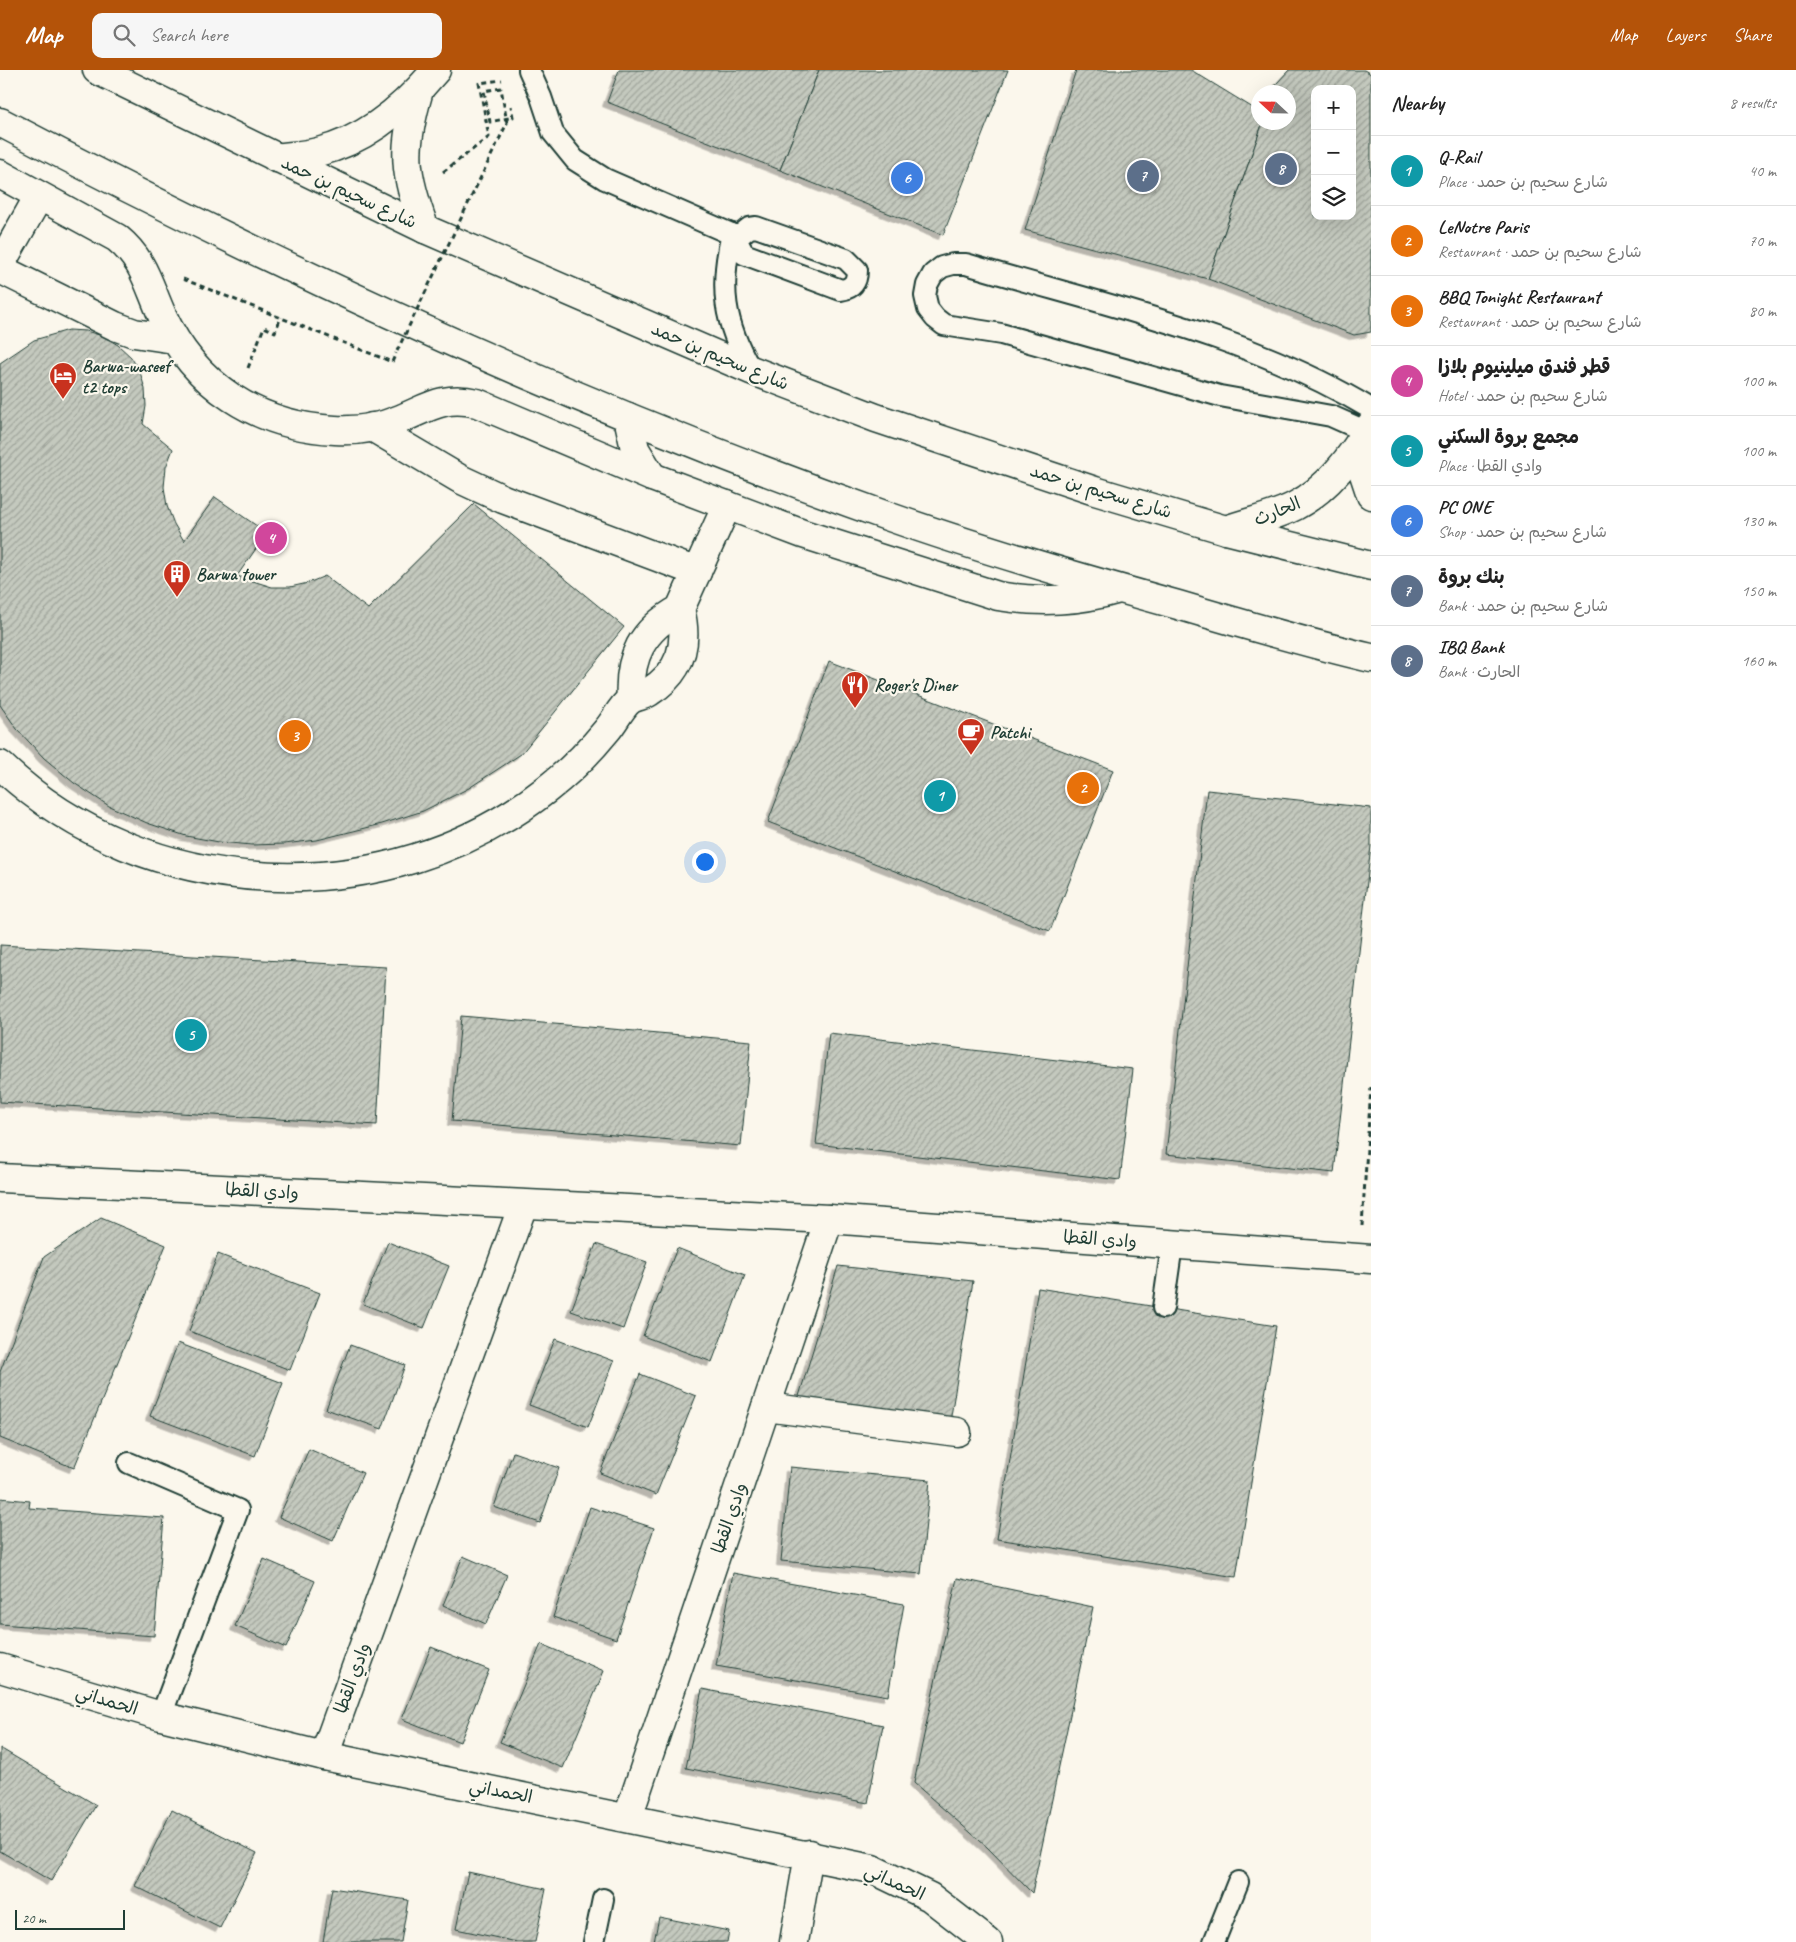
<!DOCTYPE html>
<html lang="en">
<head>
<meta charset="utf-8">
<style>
	body { margin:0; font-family:Caveat,"Playpen Sans Arabic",sans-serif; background:#f6f6f6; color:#222 }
	.controls { position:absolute; right:15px; top:15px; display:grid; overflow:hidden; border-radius:10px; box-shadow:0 5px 20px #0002 }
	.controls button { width:45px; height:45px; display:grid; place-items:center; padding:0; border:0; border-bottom:1px solid #e0e0e0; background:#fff; color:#222; font:25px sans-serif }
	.compass { position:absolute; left:1251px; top:15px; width:45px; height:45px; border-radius:50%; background:#fff; box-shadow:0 5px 20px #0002; rotate:292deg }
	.scale { position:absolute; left:15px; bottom:12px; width:110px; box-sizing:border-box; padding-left:5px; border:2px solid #1f3d34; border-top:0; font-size:14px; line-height:18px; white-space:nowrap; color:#1f3d34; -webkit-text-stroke:4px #fbf7ec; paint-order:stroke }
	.you { position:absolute; left:704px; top:791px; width:18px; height:18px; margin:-12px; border:4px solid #fff; border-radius:50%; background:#1a73e8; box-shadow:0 0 0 8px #1a73e833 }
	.badge { display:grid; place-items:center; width:32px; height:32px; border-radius:50%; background:#b45309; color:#fff; font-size:16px; font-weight:700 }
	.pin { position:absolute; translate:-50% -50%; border:2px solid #fff; box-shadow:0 1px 5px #0006 }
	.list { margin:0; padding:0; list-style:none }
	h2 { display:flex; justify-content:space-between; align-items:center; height:65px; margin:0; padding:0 20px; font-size:21px }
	h2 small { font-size:16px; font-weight:400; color:#767676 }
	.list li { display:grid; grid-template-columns:32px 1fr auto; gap:15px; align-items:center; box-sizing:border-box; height:70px; padding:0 20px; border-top:1px solid #e0e0e0 }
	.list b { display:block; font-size:19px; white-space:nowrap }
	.list p { margin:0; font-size:16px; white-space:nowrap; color:#767676 }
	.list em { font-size:16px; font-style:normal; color:#767676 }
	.icon { flex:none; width:28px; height:28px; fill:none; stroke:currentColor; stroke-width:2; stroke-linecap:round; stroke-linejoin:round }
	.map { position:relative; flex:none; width:1371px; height:1872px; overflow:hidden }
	header { display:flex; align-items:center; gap:30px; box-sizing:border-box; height:70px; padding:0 25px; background:#b45309; color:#fff }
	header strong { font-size:24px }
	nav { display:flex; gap:28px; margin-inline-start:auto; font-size:18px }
	.search { width:350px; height:45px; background:#f6f6f6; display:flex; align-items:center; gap:12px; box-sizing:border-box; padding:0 18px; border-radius:10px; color:#767676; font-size:19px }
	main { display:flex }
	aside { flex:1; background:#fff }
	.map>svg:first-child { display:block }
	.building { fill:url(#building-hatch); stroke:#1f3d34; fill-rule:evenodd; filter:url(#shadow) }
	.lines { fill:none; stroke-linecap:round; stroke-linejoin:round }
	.lane-casing { stroke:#1f3d34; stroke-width:24 }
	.street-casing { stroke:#1f3d34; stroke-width:31 }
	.highway-casing { stroke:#1f3d34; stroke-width:31 }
	.path { stroke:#1f3d34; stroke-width:3; stroke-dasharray:5 4; stroke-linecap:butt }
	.lane { stroke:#fbf7ec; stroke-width:20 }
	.street { stroke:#fbf7ec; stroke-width:28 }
	.highway { stroke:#fbf7ec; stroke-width:28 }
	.path-bridge { stroke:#1f3d34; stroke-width:3; stroke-dasharray:5 4; stroke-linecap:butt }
	.labels { text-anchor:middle; stroke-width:4.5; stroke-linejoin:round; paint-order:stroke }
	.street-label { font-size:18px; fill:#1f3d34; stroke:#fbf7ec }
	.poi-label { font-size:18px; font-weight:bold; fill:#1f3d34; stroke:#fbf7ec; text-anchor:start }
</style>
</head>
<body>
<header>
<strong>Map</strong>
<div class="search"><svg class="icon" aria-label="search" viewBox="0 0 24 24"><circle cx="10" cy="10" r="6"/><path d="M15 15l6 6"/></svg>Search here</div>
<nav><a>Map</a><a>Layers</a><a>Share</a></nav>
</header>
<main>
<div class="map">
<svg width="1371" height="1872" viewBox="0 0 1371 1872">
	<defs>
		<pattern id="building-hatch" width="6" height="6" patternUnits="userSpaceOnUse" patternTransform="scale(1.25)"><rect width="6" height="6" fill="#c4c9be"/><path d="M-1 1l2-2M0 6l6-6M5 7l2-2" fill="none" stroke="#9fa49b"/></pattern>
		<filter id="shadow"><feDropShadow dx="-4.5" dy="4.5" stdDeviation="0" flood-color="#0004"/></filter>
	</defs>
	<rect width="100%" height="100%" fill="#fbf7ec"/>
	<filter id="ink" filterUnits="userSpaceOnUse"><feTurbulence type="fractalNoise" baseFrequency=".02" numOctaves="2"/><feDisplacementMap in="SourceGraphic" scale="10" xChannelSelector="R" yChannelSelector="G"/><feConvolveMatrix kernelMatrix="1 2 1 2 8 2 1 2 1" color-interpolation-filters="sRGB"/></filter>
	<g filter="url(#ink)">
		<g class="building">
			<path d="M619 0H819L780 100 607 32Z"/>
			<path d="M819 0H1008L943 165 780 100Z"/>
			<path d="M1076 0H1191L1258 41V52H1263L1208 209 1025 160Z"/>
			<path d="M1289 0H1364L1371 4V262L1354 265 1208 209 1263 52H1288V22H1273L1277 13ZM1315 19H1352V146H1315Z"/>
			<path d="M69 260 86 261 103 266 118 275 131 287 140 302 145 319 146 336 143 354 173 379 166 397 164 417 167 436 174 454 184 471 215 427 267 463 237 506 272 517H290L308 513 325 506 368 539 474 434 624 557 521 684 469 718 423 741 382 754 317 770 284 774 252 775 219 772 186 766 147 753 109 736 74 713 44 688 17 659 0 635V293L34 270Z"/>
			<path d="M829 591 1113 700 1050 861 768 752Z"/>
			<path d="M1207 720 1371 738V776L1334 1103 1166 1084Z"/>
			<path d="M0 875 386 897 377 1055 0 1032Z"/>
			<path d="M461 946 751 971 741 1076 452 1051Z"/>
			<path d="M829 963 1133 999 1120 1110 816 1074Z"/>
			<path d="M101 1148 166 1175 74 1398 0 1368V1302L44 1187Z"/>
			<path d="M388 1172 449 1196 424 1258 363 1234Z"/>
			<path d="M596 1174 647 1192 623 1259 571 1241Z"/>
			<path d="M677 1178 745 1205 712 1292 643 1266Z"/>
			<path d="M218 1184 320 1223 290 1300 189 1261Z"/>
			<path d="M838 1196 973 1211 950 1352 797 1333Z"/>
			<path d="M1038 1218 1276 1256 1236 1507 997 1469Z"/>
			<path d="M555 1269 614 1291 588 1357 529 1335Z"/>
			<path d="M178 1273 283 1313 255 1386 150 1346Z"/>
			<path d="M350 1275 405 1295 382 1359 326 1339Z"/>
			<path d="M640 1304 696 1326 656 1425 600 1403Z"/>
			<path d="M309 1379 363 1403 333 1471 279 1447Z"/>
			<path d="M513 1382 559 1398 540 1453 494 1437Z"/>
			<path d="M790 1397 930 1410 921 1504 781 1491Z"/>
			<path d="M0 1428 30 1431 29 1438 164 1448 154 1566 0 1554Z"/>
			<path d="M590 1437 654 1458 616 1569 553 1547Z"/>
			<path d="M463 1486 507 1505 486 1554 443 1535Z"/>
			<path d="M264 1489 315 1511 286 1578 235 1556Z"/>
			<path d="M733 1503 904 1534 888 1626 716 1596Z"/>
			<path d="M957 1508 1093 1537 1032 1823 987 1777 914 1713Z"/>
			<path d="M541 1574 604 1601 563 1698 500 1672Z"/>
			<path d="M431 1577 489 1600 460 1672 402 1649Z"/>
			<path d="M702 1619 883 1655 868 1733 686 1698Z"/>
			<path d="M0 1678 96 1735 51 1811 0 1781Z"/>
			<path d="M172 1740 257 1783 220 1858 135 1816Z"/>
			<path d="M468 1802 546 1819 535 1872H517L456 1859Z"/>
			<path d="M332 1818 408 1830 401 1872H323Z"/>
			<path d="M659 1847 729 1861 727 1872H654Z"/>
		</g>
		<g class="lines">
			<defs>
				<g id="lane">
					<path d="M529 0 541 27 553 63 575 90 605 109 738 167"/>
					<path d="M756 157 846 189 857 200C857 212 853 218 841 220L744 184 738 173V167L749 158Z"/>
					<path d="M732 164C719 217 724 253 751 300"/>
					<path d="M1367 362 1331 346 1220 326 1001 264 944 255 935 248 928 239 925 226 927 215 933 204 942 197 953 194H966C1103 235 1247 264 1371 339"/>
					<path d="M1163 1238 1172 1175"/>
					<path d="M129 1393 238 1440 161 1646"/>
					<path d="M594 1872 603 1829"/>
					<path d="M1214 1872 1238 1812"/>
				</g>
				<g id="street">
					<path d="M419 20C402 79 403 101 425 159"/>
					<path d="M276 88C290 86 305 85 318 82 367 70 405 37 436 0"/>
					<path d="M0 104 117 168C144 190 148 214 162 245 195 316 257 356 335 360 356 361 379 358 398 350 428 338 443 325 477 333L652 407 803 464 998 526C1041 533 1078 531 1119 519"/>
					<path d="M0 195 39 126"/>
					<path d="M0 199 115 256 134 263 174 269"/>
					<path d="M372 357 460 409 503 429 697 502"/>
					<path d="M1362 369 1364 404 1371 425"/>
					<path d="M1226 460C1248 452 1274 447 1295 436 1328 419 1352 386 1371 355"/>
					<path d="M631 629C628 587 642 560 680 539L727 435"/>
					<path d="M0 695C147 835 388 845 547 719 569 702 590 681 607 660 615 651 621 637 630 630 635 626 644 626 649 622 681 602 689 575 680 539"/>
					<path d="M0 1108 829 1149 1371 1189"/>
					<path d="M766 1337 957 1362"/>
					<path d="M0 1598 161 1646 324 1686 872 1799 930 1827 988 1872"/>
					<path d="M324 1686 523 1135"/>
					<path d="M628 1747 829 1149"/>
					<path d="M794 1872 809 1784"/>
				</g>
				<g id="highway">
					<path d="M97 0 425 159 751 300 876 348 1095 421 1226 460 1371 496"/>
					<path d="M0 52C287 203 582 338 887 446 983 480 1080 508 1178 535 1242 554 1306 573 1371 588"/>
					<path d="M628 347 635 379 652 407"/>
				</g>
			</defs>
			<use href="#lane" class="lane-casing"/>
			<use href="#street" class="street-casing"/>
			<use href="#highway" class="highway-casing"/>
			<g class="path">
				<path d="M501 18 484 21 490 52 513 47 511 36"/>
				<path d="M443 102 489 67 479 13 502 10"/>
				<path d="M183 209 392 292 396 283"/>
				<path d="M248 298 264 257 275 262 281 247"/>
				<path d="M1362 1156 1371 1017"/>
			</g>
			<use href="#lane" class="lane"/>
			<use href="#street" class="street"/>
			<use href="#highway" class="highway"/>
			<path class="path-bridge" d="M397 281 507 53 501 18"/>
		</g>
	</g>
	<defs>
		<symbol id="hotel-pin" viewBox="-11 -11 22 30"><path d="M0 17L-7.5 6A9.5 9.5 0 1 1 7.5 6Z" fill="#c8321e" stroke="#fbf7ec"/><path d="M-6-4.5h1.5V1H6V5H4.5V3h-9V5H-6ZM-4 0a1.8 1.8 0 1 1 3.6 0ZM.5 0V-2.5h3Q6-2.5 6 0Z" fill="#fff"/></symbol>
		<symbol id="building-pin" viewBox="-11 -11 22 30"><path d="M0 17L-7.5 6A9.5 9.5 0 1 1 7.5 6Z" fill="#c8321e" stroke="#fbf7ec"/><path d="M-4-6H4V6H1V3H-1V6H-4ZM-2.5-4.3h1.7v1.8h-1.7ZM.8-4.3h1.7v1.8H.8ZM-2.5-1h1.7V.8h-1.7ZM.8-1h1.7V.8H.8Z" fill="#fff"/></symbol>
		<symbol id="restaurant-pin" viewBox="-11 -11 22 30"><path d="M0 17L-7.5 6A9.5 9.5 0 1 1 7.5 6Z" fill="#c8321e" stroke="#fbf7ec"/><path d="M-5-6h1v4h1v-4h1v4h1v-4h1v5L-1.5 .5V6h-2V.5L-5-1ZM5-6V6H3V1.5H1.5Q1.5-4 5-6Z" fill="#fff"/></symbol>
		<symbol id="cafe-pin" viewBox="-11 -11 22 30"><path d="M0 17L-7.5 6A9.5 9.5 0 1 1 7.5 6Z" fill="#c8321e" stroke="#fbf7ec"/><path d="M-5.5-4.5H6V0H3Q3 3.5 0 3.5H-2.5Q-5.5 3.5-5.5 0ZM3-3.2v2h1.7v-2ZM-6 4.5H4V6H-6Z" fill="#fff"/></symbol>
	</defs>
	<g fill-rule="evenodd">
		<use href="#hotel-pin" x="47" y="290" width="32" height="43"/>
		<use href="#building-pin" x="161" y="488" width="32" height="43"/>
		<use href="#restaurant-pin" x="839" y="599" width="32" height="43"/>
		<use href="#cafe-pin" x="955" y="646" width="32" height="43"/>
	</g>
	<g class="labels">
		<g class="street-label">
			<text transform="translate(349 122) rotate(25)" y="6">شارع سحيم بن حمد</text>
			<text transform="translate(720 286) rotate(23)" y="6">شارع سحيم بن حمد</text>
			<text transform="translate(1101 421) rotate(17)" y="6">شارع سحيم بن حمد</text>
			<text transform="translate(1277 441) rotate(-22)" y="6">الحارث</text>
			<text transform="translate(262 1121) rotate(3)" y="6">وادي القطا</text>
			<text transform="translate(1100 1169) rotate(4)" y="6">وادي القطا</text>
			<text transform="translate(729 1448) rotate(-71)" y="6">وادي القطا</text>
			<text transform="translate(352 1608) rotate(-70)" y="6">وادي القطا</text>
			<text transform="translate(107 1630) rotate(17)" y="6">الحمداني</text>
			<text transform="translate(501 1721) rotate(11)" y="6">الحمداني</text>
			<text transform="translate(895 1812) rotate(24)" y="6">الحمداني</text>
		</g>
		<g class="poi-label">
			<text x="82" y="302">Barwa-waseef<tspan x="82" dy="21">t2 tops</tspan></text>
			<text x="196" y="510">Barwa tower</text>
			<text x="874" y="621">Roger's Diner</text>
			<text x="990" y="668">Patchi</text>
		</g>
	</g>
</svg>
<div class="controls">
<button>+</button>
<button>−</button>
<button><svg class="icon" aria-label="layers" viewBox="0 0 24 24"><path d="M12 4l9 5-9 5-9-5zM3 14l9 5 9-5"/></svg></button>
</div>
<svg class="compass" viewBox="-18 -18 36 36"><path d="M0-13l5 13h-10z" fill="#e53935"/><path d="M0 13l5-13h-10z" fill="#767676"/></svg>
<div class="scale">20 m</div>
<div class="you"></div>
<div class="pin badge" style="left:940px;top:726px;background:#0f9aa8">1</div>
<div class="pin badge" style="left:1083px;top:718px;background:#e8710a">2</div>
<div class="pin badge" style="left:295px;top:666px;background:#e8710a">3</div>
<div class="pin badge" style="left:271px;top:468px;background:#d1479c">4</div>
<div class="pin badge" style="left:191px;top:965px;background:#0f9aa8">5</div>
<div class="pin badge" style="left:907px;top:108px;background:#3f7fe0">6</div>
<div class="pin badge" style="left:1143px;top:106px;background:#5c6f8a">7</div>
<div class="pin badge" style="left:1281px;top:99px;background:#5c6f8a">8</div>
</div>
<aside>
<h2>Nearby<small>8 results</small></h2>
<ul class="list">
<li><span class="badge" style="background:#0f9aa8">1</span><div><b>Q-Rail</b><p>Place · شارع سحيم بن حمد</p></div><em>40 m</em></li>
<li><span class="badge" style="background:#e8710a">2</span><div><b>LeNotre Paris</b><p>Restaurant · شارع سحيم بن حمد</p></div><em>70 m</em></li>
<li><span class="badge" style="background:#e8710a">3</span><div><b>BBQ Tonight Restaurant</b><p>Restaurant · شارع سحيم بن حمد</p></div><em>80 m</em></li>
<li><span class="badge" style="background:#d1479c">4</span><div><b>قطر فندق ميلينيوم بلازا</b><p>Hotel · شارع سحيم بن حمد</p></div><em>100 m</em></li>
<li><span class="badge" style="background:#0f9aa8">5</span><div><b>مجمع بروة السكني</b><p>Place · وادي القطا</p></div><em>100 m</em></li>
<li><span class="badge" style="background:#3f7fe0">6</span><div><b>PC ONE</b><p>Shop · شارع سحيم بن حمد</p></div><em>130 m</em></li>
<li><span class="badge" style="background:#5c6f8a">7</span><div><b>بنك بروة</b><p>Bank · شارع سحيم بن حمد</p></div><em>150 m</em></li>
<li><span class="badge" style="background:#5c6f8a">8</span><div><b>IBQ Bank</b><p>Bank · الحارث</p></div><em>160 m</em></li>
</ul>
</aside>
</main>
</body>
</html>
